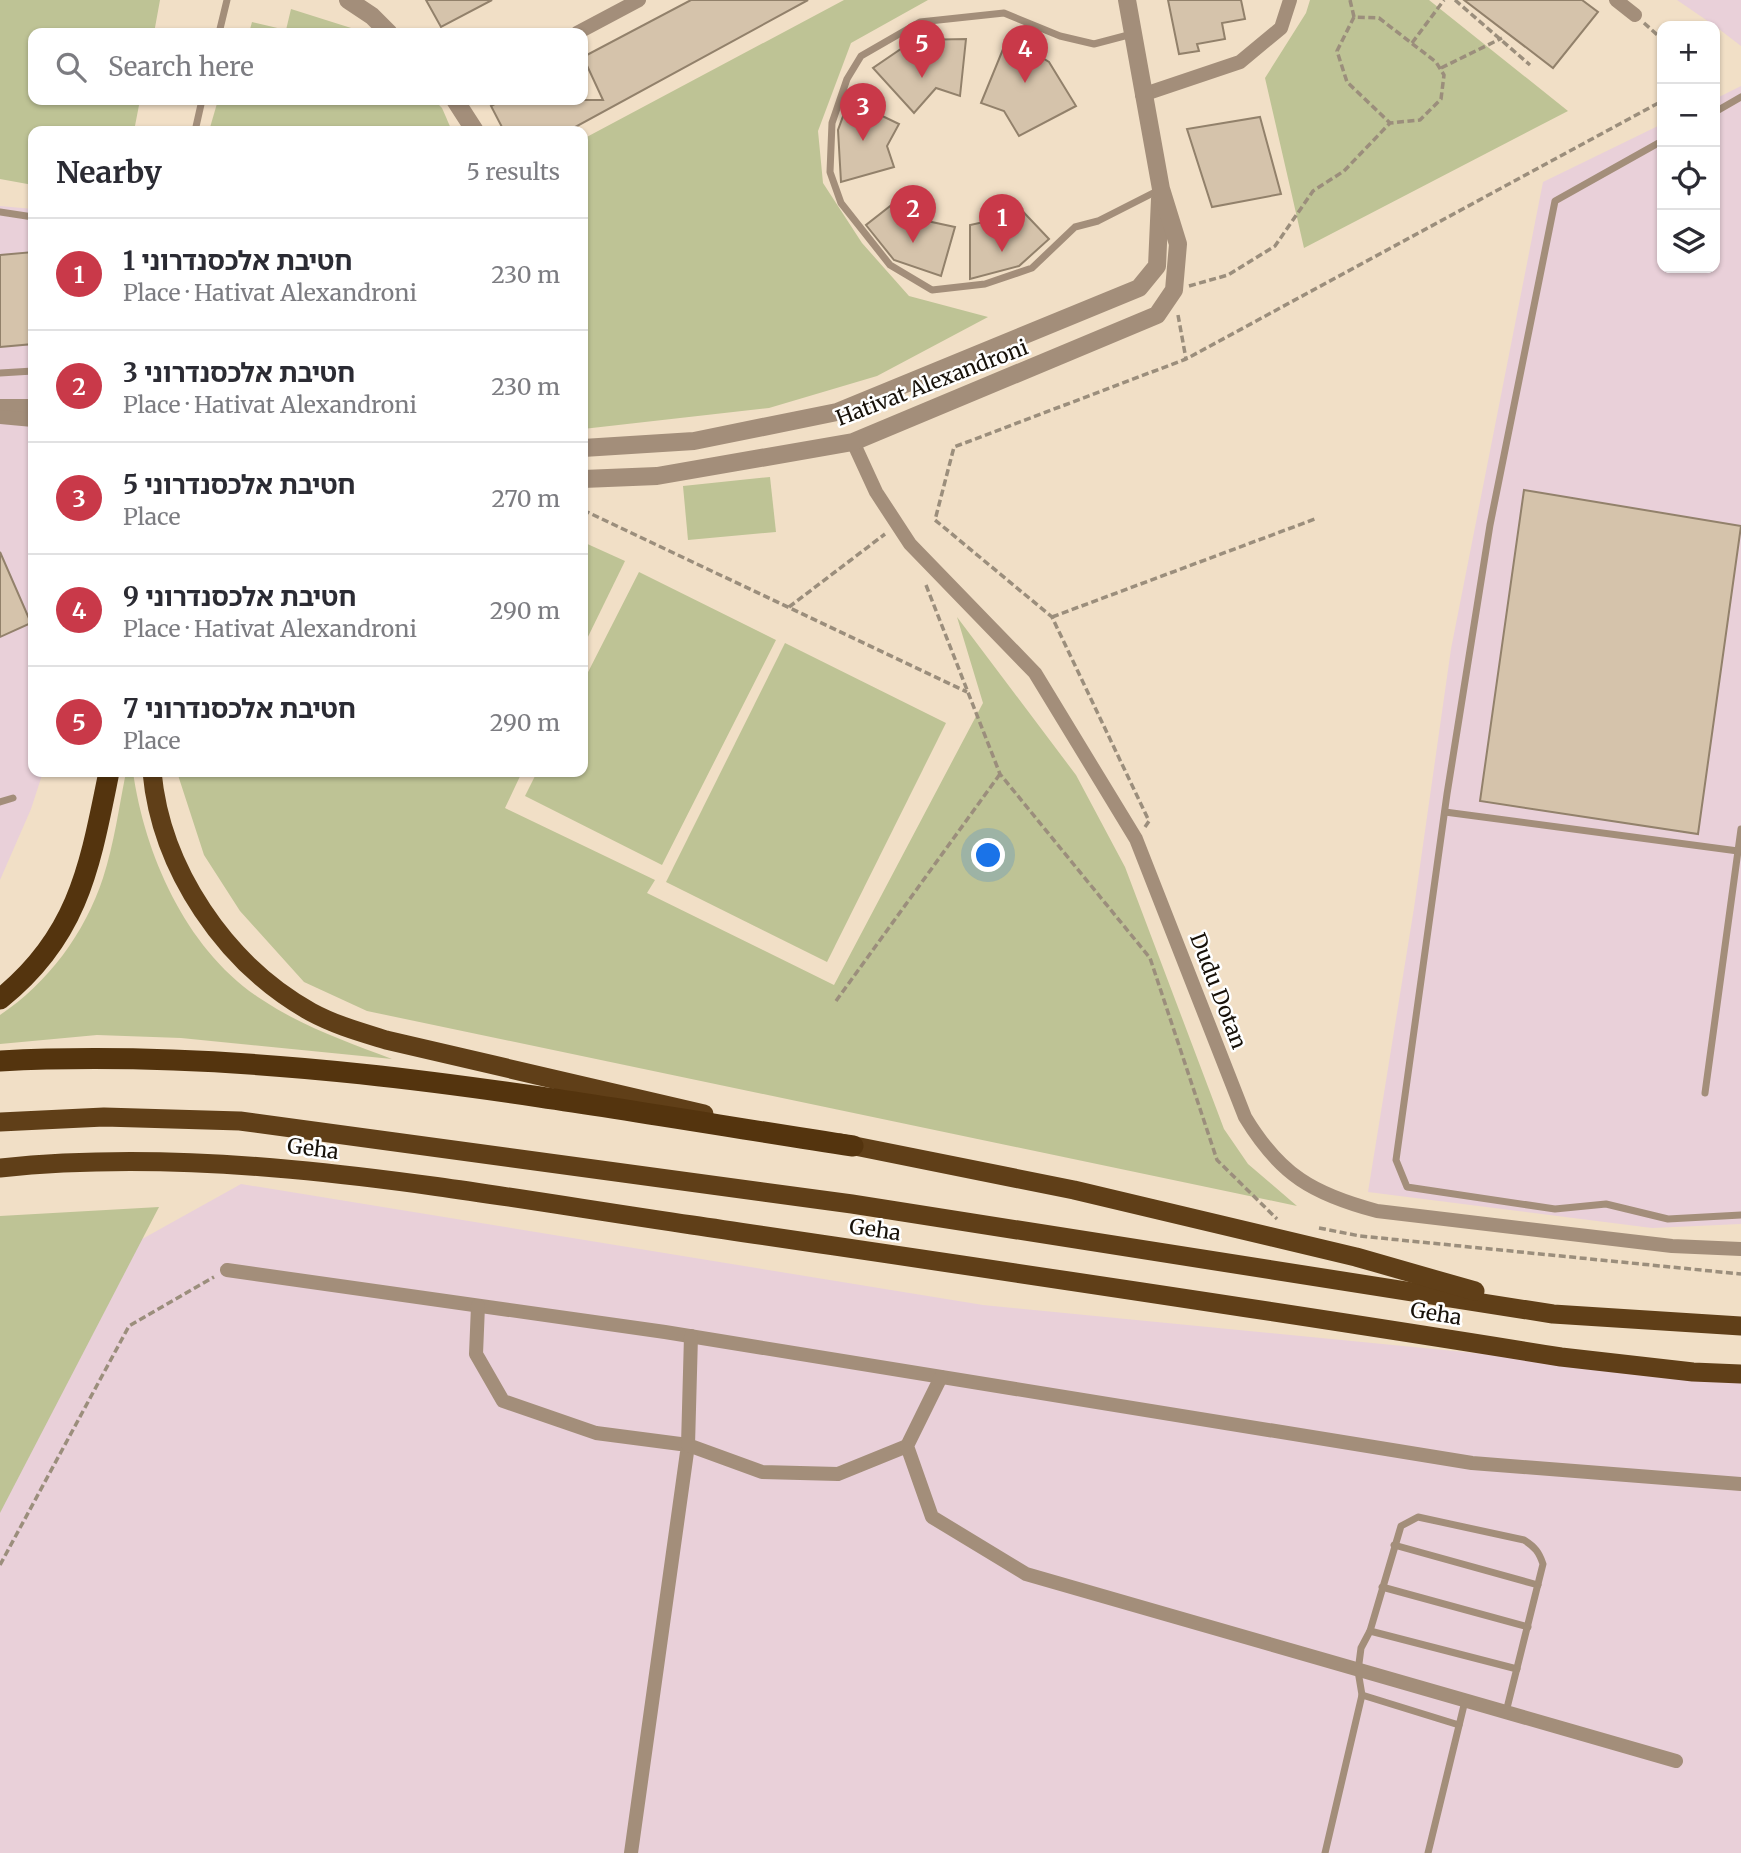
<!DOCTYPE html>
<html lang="en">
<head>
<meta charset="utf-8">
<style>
	body { margin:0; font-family:Merriweather,"Noto Sans Hebrew",serif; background:#f7f7f7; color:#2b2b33 }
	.controls { position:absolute; right:21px; top:21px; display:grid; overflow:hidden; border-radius:14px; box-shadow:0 2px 5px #0004 }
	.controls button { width:63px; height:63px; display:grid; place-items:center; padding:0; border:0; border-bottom:2px solid #e1e1e2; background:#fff; color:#2b2b33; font:35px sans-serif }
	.you { position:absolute; left:989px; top:856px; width:24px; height:24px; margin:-18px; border:5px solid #fff; border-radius:50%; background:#1a73e8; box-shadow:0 0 0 10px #1a73e833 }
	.badge { display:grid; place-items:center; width:46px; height:46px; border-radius:50%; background:#c93949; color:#fff; font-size:23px; font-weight:700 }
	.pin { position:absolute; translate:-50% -58px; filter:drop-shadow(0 2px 4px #0008) }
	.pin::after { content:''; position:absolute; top:37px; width:24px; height:21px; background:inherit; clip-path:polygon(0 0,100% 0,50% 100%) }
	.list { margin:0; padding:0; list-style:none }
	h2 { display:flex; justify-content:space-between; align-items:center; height:91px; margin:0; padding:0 28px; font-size:30px }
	h2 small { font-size:23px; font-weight:400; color:#7c7c81 }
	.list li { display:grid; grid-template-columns:46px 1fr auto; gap:21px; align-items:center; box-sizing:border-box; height:112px; padding:0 28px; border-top:2px solid #e1e1e2 }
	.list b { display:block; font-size:26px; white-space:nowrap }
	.list p { margin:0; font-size:23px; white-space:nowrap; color:#7c7c81 }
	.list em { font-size:23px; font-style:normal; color:#7c7c81 }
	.icon { flex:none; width:38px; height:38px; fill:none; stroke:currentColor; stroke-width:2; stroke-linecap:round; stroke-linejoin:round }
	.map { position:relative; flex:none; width:1741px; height:1853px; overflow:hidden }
	.search { position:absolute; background:#fff; box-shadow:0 2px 5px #0004; left:28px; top:28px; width:560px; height:77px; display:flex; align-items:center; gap:18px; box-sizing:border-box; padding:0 24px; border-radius:14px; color:#7c7c81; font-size:26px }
	.panel { position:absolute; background:#fff; box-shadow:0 2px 5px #0004; left:28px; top:126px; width:560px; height:651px; border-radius:14px }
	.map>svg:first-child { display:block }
	.industrial { fill:#e9d0d9 }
	.green { fill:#bec395 }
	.building { fill:#d5c3ab; stroke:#92816b; stroke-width:2 }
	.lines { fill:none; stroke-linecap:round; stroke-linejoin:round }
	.path { stroke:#9b8e7c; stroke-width:3.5; stroke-dasharray:7 3.5; stroke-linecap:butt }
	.service { stroke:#a38e7a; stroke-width:7 }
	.minor { stroke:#a38e7a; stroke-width:14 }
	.tertiary { stroke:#a38e7a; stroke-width:18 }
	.trunk { stroke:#603f18; stroke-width:19 }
	.motorway { stroke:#54340e; stroke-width:21 }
	.labels { text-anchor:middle; stroke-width:5; stroke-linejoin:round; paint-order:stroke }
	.street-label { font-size:21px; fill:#171109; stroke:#fff }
</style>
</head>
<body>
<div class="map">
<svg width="1741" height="1853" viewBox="0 0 1741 1853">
	<rect width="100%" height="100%" fill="#f1dfc6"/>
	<g class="industrial">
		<path d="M1677 0H1741V46L1715 26Z"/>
		<path d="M1741 86V1224L1652 1228 1368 1192 1414 908 1451 649 1543 182 1662 124V268H1715V99Z"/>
		<path d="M0 206 33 209V772H43L31 809 0 880Z"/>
		<path d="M241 1184 983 1305 1741 1379V1853H0V1509L135 1243Z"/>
	</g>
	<g class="green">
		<path d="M0 0H160L154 33H33V100H140L134 131H33V185L0 179Z"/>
		<path d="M844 0H928L851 43 818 131 823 183 862 243 909 296 988 317 877 376 769 408 583 429V139Z"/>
		<path d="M1310 0H1429L1568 111 1304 248 1265 78 1306 13Z"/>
		<path d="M291 9 367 33H249L252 22 286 30Z"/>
		<path d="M218 100H434L442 108 452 131H209Z"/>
		<path d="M770 477 776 532 688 540 683 486Z"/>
		<path d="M583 542 625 561 583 647Z"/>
		<path d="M639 572 776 640 662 865 525 796 537 772H583V682Z"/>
		<path d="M957 617 1076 775 1125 867 1224 1129 1248 1164 1297 1206 367 1011 304 982 240 911 204 855 177 772H522L505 808 655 880 647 893 834 985 983 703Z"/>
		<path d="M785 643 946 723 827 962 666 882Z"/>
		<path d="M126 772H133C145 856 187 951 261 999 301 1026 347 1042 392 1059L181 1038 97 1035 0 1044V1015C48 983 85 933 103 878 114 844 119 807 126 772Z"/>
		<path d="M159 1207 0 1513V1216Z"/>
	</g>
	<g class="building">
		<path d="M426 0H492L441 27Z"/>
		<path d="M691 0H808L568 131H504L491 106 502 100H603L583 57Z"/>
		<path d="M1168 0H1241L1245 19 1222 23 1225 39 1197 44 1199 51 1179 54Z"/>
		<path d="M1464 0H1582L1598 12 1553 68Z"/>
		<path d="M1008 37 1049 62 1076 106 1019 136 1004 111 981 103Z"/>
		<path d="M966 39 960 96 936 88 914 113 873 68 914 40Z"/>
		<path d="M849 100 899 124 887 146 894 167 841 182 838 130Z"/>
		<path d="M1260 117 1281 194 1212 207 1187 129Z"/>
		<path d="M903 196 918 219 955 227 941 276 894 260 866 225Z"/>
		<path d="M1011 199 1049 239 1019 266 970 279V225L993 220Z"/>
		<path d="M33 252V344L0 347V255Z"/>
		<path d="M1524 490 1741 526 1698 834 1480 801Z"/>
		<path d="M0 552 31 623 0 637Z"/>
	</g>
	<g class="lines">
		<g class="path">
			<path d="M1350 0 1354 17"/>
			<path d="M1455 0 1530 65"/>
			<path d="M1644 23 1662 39"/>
			<path d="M1412 43 1444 0"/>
			<path d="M1441 68 1502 38"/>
			<path d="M1189 286 1228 275 1275 246 1313 191 1344 171 1390 123 1420 120 1441 99 1444 75 1436 62 1379 18 1354 17 1337 51 1347 82 1390 123"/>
			<path d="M1178 315 1186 359"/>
			<path d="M583 510 967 692"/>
			<path d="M926 585 1000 774 1150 958 1217 1160 1277 1219"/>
			<path d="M789 607 885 534"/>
			<path d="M1052 617 1315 519"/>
			<path d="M1145 827 1149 821 1052 617 935 520 954 447 1186 359 1662 101"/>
			<path d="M836 1001 1000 774"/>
			<path d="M1319 1228 1360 1236 1741 1274"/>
			<path d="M0 1565 129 1326 214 1277"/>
		</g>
		<g class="service">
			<path d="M219 33 227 0"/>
			<path d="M1132 34 1094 44 1060 36 1004 13 920 22 861 56 847 79 832 123 830 172 841 203 890 265 932 290 985 284 1032 268 1075 227 1098 221 1161 189"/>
			<path d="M1715 112 1741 97"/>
			<path d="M195 131 202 100"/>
			<path d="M1662 141 1555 201 1490 525 1447 794 1396 1160 1407 1187 1555 1209 1606 1204 1668 1219 1741 1215"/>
			<path d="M0 212 33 217"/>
			<path d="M0 373 33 371"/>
			<path d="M0 802 13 798"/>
			<path d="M1445 812 1738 851"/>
			<path d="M1705 1093 1741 829"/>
			<path d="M1394 1545 1538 1585"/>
			<path d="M1382 1587 1528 1627"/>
			<path d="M1370 1631 1517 1669"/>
			<path d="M1362 1695 1459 1725"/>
			<path d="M1325 1853 1362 1695 1358 1671 1361 1648 1370 1631 1401 1526 1418 1517 1524 1540C1535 1547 1539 1552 1543 1564L1506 1712"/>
			<path d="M1428 1853 1465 1701"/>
		</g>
		<g class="minor">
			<path d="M1616 0 1635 15"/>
			<path d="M577 33 639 0"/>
			<path d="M1142 95 1240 62 1281 28 1290 0"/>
			<path d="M0 406H33"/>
			<path d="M0 417 33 420"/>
			<path d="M853 442 876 492 910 544 1035 673 1136 839 1245 1117C1280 1175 1313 1194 1377 1211L1672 1246 1741 1249"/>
			<path d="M227 1270 665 1332 1472 1463 1741 1484"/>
			<path d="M478 1306 476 1354 503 1401 596 1433 688 1445 631 1853"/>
			<path d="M691 1336 688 1445 762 1472 838 1474 907 1446"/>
			<path d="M941 1377 907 1446 932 1517 1026 1574 1676 1761"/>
		</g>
		<g class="tertiary">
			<path d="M348 0 372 16 389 33"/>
			<path d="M455 100 475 131"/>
			<path d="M583 448 694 441 837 412 1139 288 1157 266 1160 199"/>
			<path d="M583 479 657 476 853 442 1157 315 1174 290 1178 244 1161 189 1127 0"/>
		</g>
		<g class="trunk">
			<path d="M152 772C161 869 225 964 311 1012 335 1025 360 1032 386 1040L704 1114"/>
			<path d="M0 1122 104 1117 240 1121 852 1204 1553 1314 1741 1326"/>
			<path d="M840 1143 1074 1190 1356 1257 1475 1291"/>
			<path d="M0 1168C230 1144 465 1192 692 1225 982 1268 1272 1310 1561 1357L1693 1372 1741 1374"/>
		</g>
		<g class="motorway">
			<path d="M0 999C79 936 90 865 109 772"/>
			<path d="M0 1061C287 1046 571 1103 853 1146"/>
		</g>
	</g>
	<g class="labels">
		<g class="street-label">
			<text transform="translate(932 383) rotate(-21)" y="7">Hativat Alexandroni</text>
			<text transform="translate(1218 991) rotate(69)" y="7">Dudu Dotan</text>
			<text transform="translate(313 1149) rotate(7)" y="7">Geha</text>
			<text transform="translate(875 1230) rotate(8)" y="7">Geha</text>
			<text transform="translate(1436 1314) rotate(9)" y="7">Geha</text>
		</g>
	</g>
</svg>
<div class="controls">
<button>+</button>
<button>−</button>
<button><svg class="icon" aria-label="locate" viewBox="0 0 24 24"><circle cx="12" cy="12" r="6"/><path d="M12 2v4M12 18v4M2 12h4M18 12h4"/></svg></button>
<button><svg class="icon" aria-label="layers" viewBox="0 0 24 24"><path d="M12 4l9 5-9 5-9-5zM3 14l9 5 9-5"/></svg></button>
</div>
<div class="you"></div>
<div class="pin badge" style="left:1002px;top:252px">1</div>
<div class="pin badge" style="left:913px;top:243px">2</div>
<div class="pin badge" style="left:863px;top:141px">3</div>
<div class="pin badge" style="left:1025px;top:83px">4</div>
<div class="pin badge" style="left:922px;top:78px">5</div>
<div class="search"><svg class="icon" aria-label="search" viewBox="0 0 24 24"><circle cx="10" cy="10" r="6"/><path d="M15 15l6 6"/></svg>Search here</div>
<section class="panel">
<h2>Nearby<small>5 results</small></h2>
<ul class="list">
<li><span class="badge">1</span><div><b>חטיבת אלכסנדרוני 1</b><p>Place · Hativat Alexandroni</p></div><em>230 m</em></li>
<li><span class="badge">2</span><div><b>חטיבת אלכסנדרוני 3</b><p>Place · Hativat Alexandroni</p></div><em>230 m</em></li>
<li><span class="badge">3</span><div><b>חטיבת אלכסנדרוני 5</b><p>Place</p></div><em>270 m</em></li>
<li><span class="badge">4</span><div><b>חטיבת אלכסנדרוני 9</b><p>Place · Hativat Alexandroni</p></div><em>290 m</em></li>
<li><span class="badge">5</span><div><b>חטיבת אלכסנדרוני 7</b><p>Place</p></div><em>290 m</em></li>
</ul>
</section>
</div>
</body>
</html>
